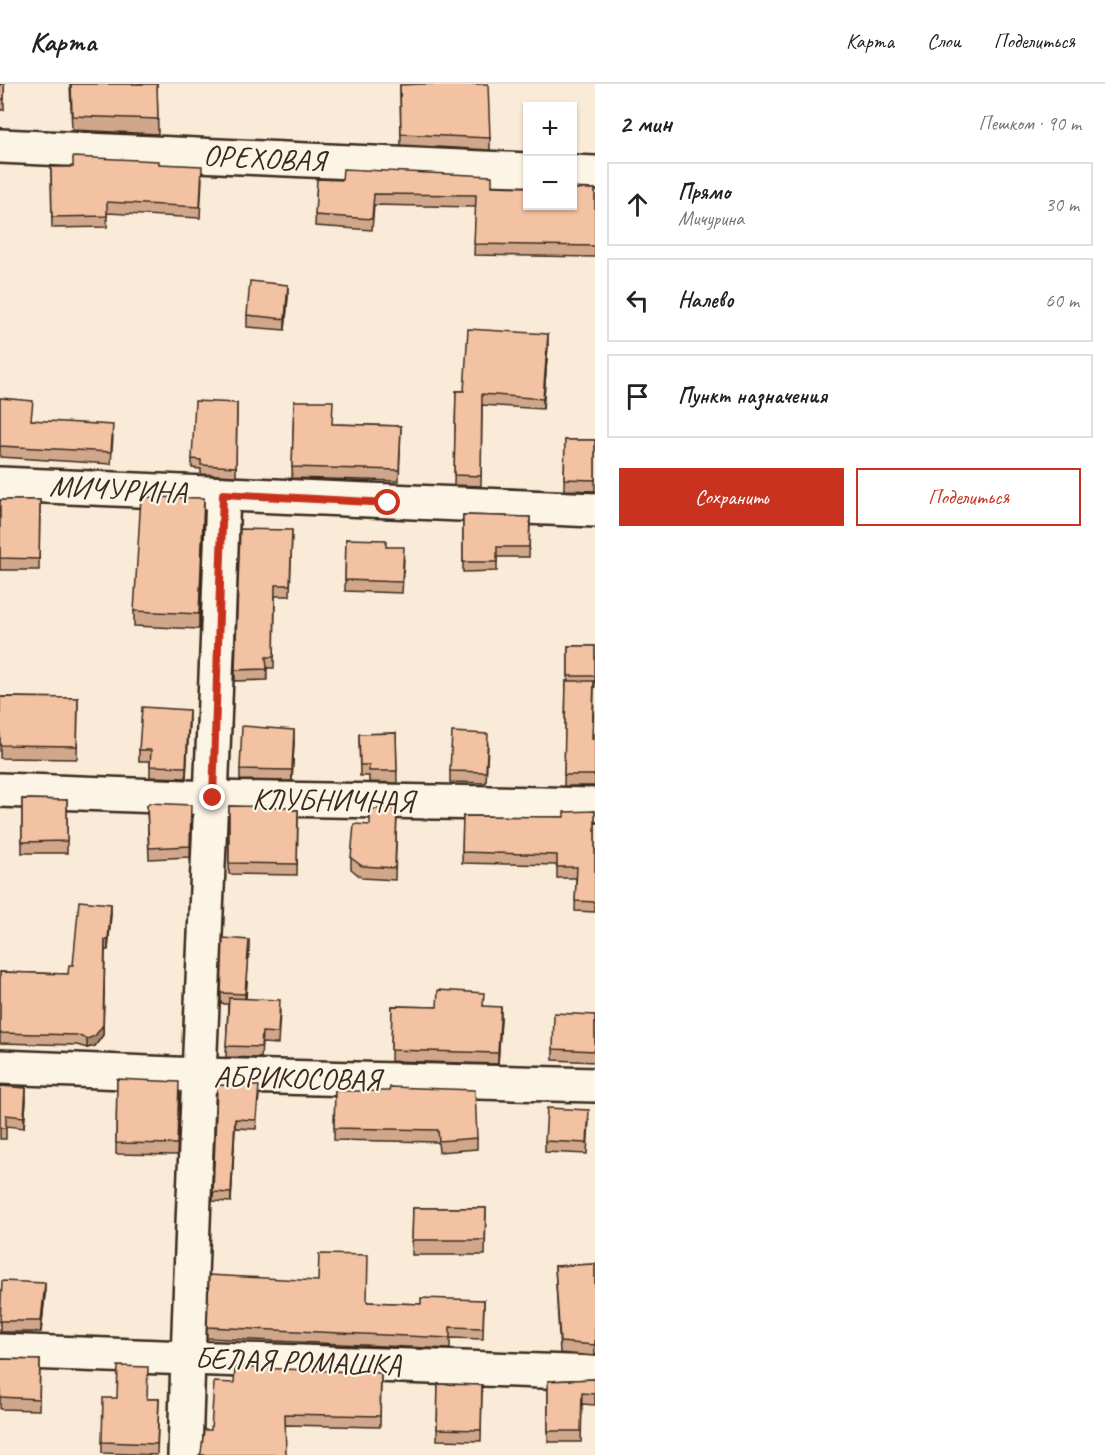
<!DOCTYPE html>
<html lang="ru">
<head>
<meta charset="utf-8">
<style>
	body { margin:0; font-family:Caveat,sans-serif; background:#f2f2f2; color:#222 }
	.controls { position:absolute; right:18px; top:18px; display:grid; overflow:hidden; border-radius:0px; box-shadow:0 2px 4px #0004 }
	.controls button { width:54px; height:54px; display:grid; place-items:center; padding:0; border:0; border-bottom:2px solid #e0e0e0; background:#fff; color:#222; font:30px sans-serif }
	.stop { position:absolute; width:18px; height:18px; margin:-14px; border:4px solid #c8321e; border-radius:50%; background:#fff }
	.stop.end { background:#c8321e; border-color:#fff; box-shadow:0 2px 6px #0008 }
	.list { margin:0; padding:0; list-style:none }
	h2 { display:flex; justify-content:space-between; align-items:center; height:78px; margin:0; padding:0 24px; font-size:26px }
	h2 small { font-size:20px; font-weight:400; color:#767676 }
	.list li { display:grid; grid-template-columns:39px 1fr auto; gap:18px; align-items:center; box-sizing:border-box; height:84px; margin:0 12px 12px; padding:0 12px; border:2px solid #e0e0e0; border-radius:0px }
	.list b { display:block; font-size:22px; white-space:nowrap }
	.list p { margin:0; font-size:20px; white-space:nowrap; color:#767676 }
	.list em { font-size:20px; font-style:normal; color:#767676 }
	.actions { display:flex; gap:12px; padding:18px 24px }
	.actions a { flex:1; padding:14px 0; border:2px solid #c8321e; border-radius:0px; text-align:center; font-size:21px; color:#c8321e }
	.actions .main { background:#c8321e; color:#fff }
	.icon { flex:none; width:33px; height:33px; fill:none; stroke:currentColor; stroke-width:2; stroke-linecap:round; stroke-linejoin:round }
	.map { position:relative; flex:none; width:595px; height:1371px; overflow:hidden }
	header { display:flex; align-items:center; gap:36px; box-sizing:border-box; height:84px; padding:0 30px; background:#fff; border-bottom:2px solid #e0e0e0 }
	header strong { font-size:28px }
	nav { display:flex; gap:33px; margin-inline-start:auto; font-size:21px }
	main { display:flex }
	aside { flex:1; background:#fff }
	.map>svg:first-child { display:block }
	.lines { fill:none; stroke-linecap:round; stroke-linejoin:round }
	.minor-casing { stroke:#3b2a1e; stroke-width:38 }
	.minor { stroke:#fcf5e5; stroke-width:33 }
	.wall { fill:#d0a78b; stroke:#3b2a1e; stroke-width:1.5 }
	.shaded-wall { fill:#a98871; stroke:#3b2a1e; stroke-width:1.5 }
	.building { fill:#f2c2a2; stroke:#3b2a1e; stroke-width:1.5 }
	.route { stroke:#c8321e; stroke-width:8 }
	.labels { text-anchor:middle; stroke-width:4.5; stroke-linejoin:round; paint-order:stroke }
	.street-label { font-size:30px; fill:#3b2a1e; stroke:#fcf5e5 }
</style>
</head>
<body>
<header>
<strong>Карта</strong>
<nav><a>Карта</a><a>Слои</a><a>Поделиться</a></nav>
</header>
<main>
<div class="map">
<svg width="595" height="1371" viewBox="0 0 595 1371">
	<rect width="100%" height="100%" fill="#faebd8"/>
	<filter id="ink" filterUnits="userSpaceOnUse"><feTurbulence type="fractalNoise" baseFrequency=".0167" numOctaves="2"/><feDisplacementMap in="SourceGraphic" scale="12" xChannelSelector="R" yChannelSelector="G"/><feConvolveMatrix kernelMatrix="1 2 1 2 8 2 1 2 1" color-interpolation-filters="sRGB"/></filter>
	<g filter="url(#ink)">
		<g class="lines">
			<defs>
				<g id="minor">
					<path d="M0 62 528 86"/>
					<path d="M572 88 595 89"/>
					<path d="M0 400 595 426"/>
					<path d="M0 706 213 714 595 721"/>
					<path d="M0 983 199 991 595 1001"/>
					<path d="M0 1267 595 1289"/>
					<path d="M185 1371C194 1051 212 731 223 410"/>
				</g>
			</defs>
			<use href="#minor" class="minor-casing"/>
			<use href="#minor" class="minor"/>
		</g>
		<g class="wall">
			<rect x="0" y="0" width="4" height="26"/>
			<path d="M70 0H157L158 50 72 46Z"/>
			<path d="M400 1 490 54V66L401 61Z"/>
			<path d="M159 80 202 94 200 134 107 129V143L52 144 51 83Z"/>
			<path d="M317 95 595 105V173L474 171 476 123 374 121 372 146 315 142Z"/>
			<path d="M288 212 285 246 247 243V231Z"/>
			<path d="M548 261 543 325 482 321 481 402 454 401 456 307H464Z"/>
			<path d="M0 315 32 336 113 352 111 380 0 373Z"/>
			<path d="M294 317 333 340 401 342 399 397 292 394Z"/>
			<path d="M237 319 236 392 201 390V385L192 384V375Z"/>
			<path d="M565 356H595V407L564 406Z"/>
			<path d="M0 416H40L39 486H0Z"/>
			<path d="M204 429 199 545 134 542V527Z"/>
			<path d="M463 431 530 433 529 473H497V487L463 488Z"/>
			<path d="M292 446 290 512H275L274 584H267V596L235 597V586Z"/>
			<path d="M346 455 404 475 402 509 345 507Z"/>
			<path d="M568 562H595V603H594L593 655H595V702H564L566 597H568Z"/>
			<path d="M0 613 78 614 77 675 0 674Z"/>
			<path d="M189 637 186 694 150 693V677H139V666Z"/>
			<path d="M396 649 397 699 369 698V692H360L359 650Z"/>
			<path d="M294 657 292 697 240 696V685Z"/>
			<path d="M488 661 486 699 450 698V687Z"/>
			<path d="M22 715 67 716V769H22Z"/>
			<path d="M147 722 191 732 190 773 149 775Z"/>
			<path d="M229 722 298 726 297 791 229 790Z"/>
			<path d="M397 725 395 796 362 794 351 785V774L370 741Z"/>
			<path d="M595 727V828L575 827 576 794H557V781L462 779 463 732 564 733Z"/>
			<path d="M111 829 108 866H105L103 951 95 962 87 964 77 961 0 959V888L68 890 73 881Z"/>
			<path d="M249 867 246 915 280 927 278 960 262 959 261 974 226 973 228 920H221V909Z"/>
			<path d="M392 922 437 923 484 922 501 934 498 980 391 977Z"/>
			<path d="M595 931V978L553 976V965Z"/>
			<path d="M117 995 179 1009 177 1071 116 1070Z"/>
			<path d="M217 1001 259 1011 256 1045 235 1044 231 1118 213 1117Z"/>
			<path d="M0 1002 26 1015 24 1044 6 1042V1055H0Z"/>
			<path d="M335 1007 477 1054V1065L439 1068 438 1058 334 1056Z"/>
			<path d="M589 1037 587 1070 545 1068V1057Z"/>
			<path d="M413 1124H486L485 1171H412Z"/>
			<path d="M595 1180V1272L560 1269 555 1182Z"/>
			<path d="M45 1210 41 1248H0V1237Z"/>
			<path d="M484 1216 483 1255 450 1254V1265L207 1254V1243L367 1218 421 1220Z"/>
			<path d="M0 1275 40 1276 39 1326 0 1325Z"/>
			<path d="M381 1289 380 1343 285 1341 211 1346 234 1299Z"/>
			<path d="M595 1295V1321L582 1320 581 1358H548V1297Z"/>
			<path d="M438 1300 482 1301 481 1357 437 1356Z"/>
			<path d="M147 1315H159L157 1371 102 1369V1358Z"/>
		</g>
		<g class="shaded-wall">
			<path d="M288 201V212L285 246V235Z"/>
			<path d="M548 250V261L543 325V315Z"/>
			<path d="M204 414V429L199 545V530Z"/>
			<path d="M189 626V637L186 694V683Z"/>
			<path d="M294 646V657L292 697V686Z"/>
			<path d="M111 820V829L108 866V856Z"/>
			<path d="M105 856 103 951 95 962 87 964V955Z"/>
			<path d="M249 856V867L245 921V910Z"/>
			<path d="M501 923V934L498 980V969Z"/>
			<path d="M26 1004V1015L24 1044V1033Z"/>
			<path d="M235 1035V1044L231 1118V1109Z"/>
			<path d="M45 1199V1210L41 1248V1237Z"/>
		</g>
		<g class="building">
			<rect x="0" y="0" width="4" height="15"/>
			<path d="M71 0H157L158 35 72 32Z"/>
			<path d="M420 0H488L490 54 401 50 400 1Z"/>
			<path d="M73 73 159 77V80L202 82 200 123 107 118V132L52 133 51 83H73Z"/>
			<path d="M343 85 492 92V102L528 103V122H573V105H595V162L474 160 476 111 374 110 372 135 315 131 317 95 342 96Z"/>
			<path d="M250 197 288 201 285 235 247 231Z"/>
			<path d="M468 245 548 250 543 315 482 310 481 392 454 391 456 307H464Z"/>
			<path d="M0 314 33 317 31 336 113 341 111 368 0 362Z"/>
			<path d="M195 317 237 319 236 383 201 381V376L192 375Z"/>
			<path d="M294 317H333L332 340 401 342 399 386 292 383Z"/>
			<path d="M565 356H595V396L564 395Z"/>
			<path d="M141 413 204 414 199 530 134 527Z"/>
			<path d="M0 416H40L39 475 0 474Z"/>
			<path d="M463 431 530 433 529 463H497V478H463Z"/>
			<path d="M240 445 292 446 290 501H275L274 573H266L267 585 235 586Z"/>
			<path d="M346 455 386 456V463H404L402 498 345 496Z"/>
			<rect x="568" y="562" width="27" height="30"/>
			<path d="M566 597H594L592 655H595V691H564Z"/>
			<path d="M0 613 78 614 77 662 0 661Z"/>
			<path d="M142 623 189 626 186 683 150 682 151 666H139Z"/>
			<path d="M242 642 294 646 292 686 240 685Z"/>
			<path d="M452 648 488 650 486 688 450 687Z"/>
			<path d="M396 649 397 687H369V681H360L359 650Z"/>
			<path d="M22 715 67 716V757L22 758Z"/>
			<path d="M149 719 191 721 190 762 149 764 147 722Z"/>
			<path d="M229 722 289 723V726H298L297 780 229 779Z"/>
			<path d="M370 725H397L395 784 362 782 351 774 354 740 370 741Z"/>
			<path d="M595 727V818L575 817 577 783H557V771L462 768 463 732 564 733V728Z"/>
			<path d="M79 817 111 820 108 856H105L103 941 95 952 87 955 77 951 0 949V888L68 890 69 881H73Z"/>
			<path d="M223 854 249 856 245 910 221 909Z"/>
			<path d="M438 906 484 909 483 922 501 923 498 969 391 966 392 922 437 923Z"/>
			<path d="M229 914 280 916 278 949 262 948 261 963 226 962Z"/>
			<path d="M554 929 595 931V967L553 965Z"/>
			<path d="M117 995 179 998 177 1060 116 1059Z"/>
			<path d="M217 1001 259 1002 256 1036 235 1035 231 1109 213 1108Z"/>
			<path d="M0 1002 26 1004 24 1033 6 1031V1044H0Z"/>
			<path d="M390 1003 475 1006 477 1054 439 1057 438 1046 334 1044 335 1007H389Z"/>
			<path d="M547 1024 589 1026 587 1059 545 1057Z"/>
			<path d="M413 1124H486L485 1156H412Z"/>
			<path d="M319 1170 368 1171 367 1218 421 1220V1214L484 1216 483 1244 450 1243V1254L207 1243 209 1191 318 1197Z"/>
			<path d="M595 1180V1261L560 1258 555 1182Z"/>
			<path d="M2 1197 45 1199 41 1237H0Z"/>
			<path d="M0 1275 40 1276 39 1315 0 1313Z"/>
			<path d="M118 1282 148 1283 147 1315H159L157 1360 102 1358 103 1314H117Z"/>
			<path d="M235 1283 381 1289 380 1332 285 1330 286 1371H199L201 1369 204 1346H211L214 1298 234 1299Z"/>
			<path d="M595 1295V1310L582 1309 581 1347H548V1297Z"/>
			<path d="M438 1300 482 1301 481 1346 437 1345Z"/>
		</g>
	</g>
	<g class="lines" filter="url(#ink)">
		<path class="route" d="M213 714 223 410 388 419"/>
	</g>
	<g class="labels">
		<g class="street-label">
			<text transform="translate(264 74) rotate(3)" y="10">ОРЕХОВАЯ</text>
			<text transform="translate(118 405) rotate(3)" y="10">МИЧУРИНА</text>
			<text transform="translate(333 716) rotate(1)" y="10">КЛУБНИЧНАЯ</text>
			<text transform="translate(297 994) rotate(1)" y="10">АБРИКОСОВАЯ</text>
			<text transform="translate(298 1277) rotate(2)" y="10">БЕЛАЯ РОМАШКА</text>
		</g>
	</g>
</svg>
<div class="controls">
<button>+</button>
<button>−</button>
</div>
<div class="stop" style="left:388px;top:419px"></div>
<div class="stop end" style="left:213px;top:714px"></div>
</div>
<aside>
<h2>2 мин<small>Пешком · 90 m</small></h2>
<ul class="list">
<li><svg class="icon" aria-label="ahead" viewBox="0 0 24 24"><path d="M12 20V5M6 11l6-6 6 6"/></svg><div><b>Прямо</b><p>Мичурина</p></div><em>30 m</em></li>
<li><svg class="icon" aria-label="left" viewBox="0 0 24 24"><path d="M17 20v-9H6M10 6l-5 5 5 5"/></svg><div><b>Налево</b></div><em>60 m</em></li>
<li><svg class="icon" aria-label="arrive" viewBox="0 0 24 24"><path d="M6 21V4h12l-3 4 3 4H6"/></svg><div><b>Пункт назначения</b></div></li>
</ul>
<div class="actions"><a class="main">Сохранить</a><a>Поделиться</a></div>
</aside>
</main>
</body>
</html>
